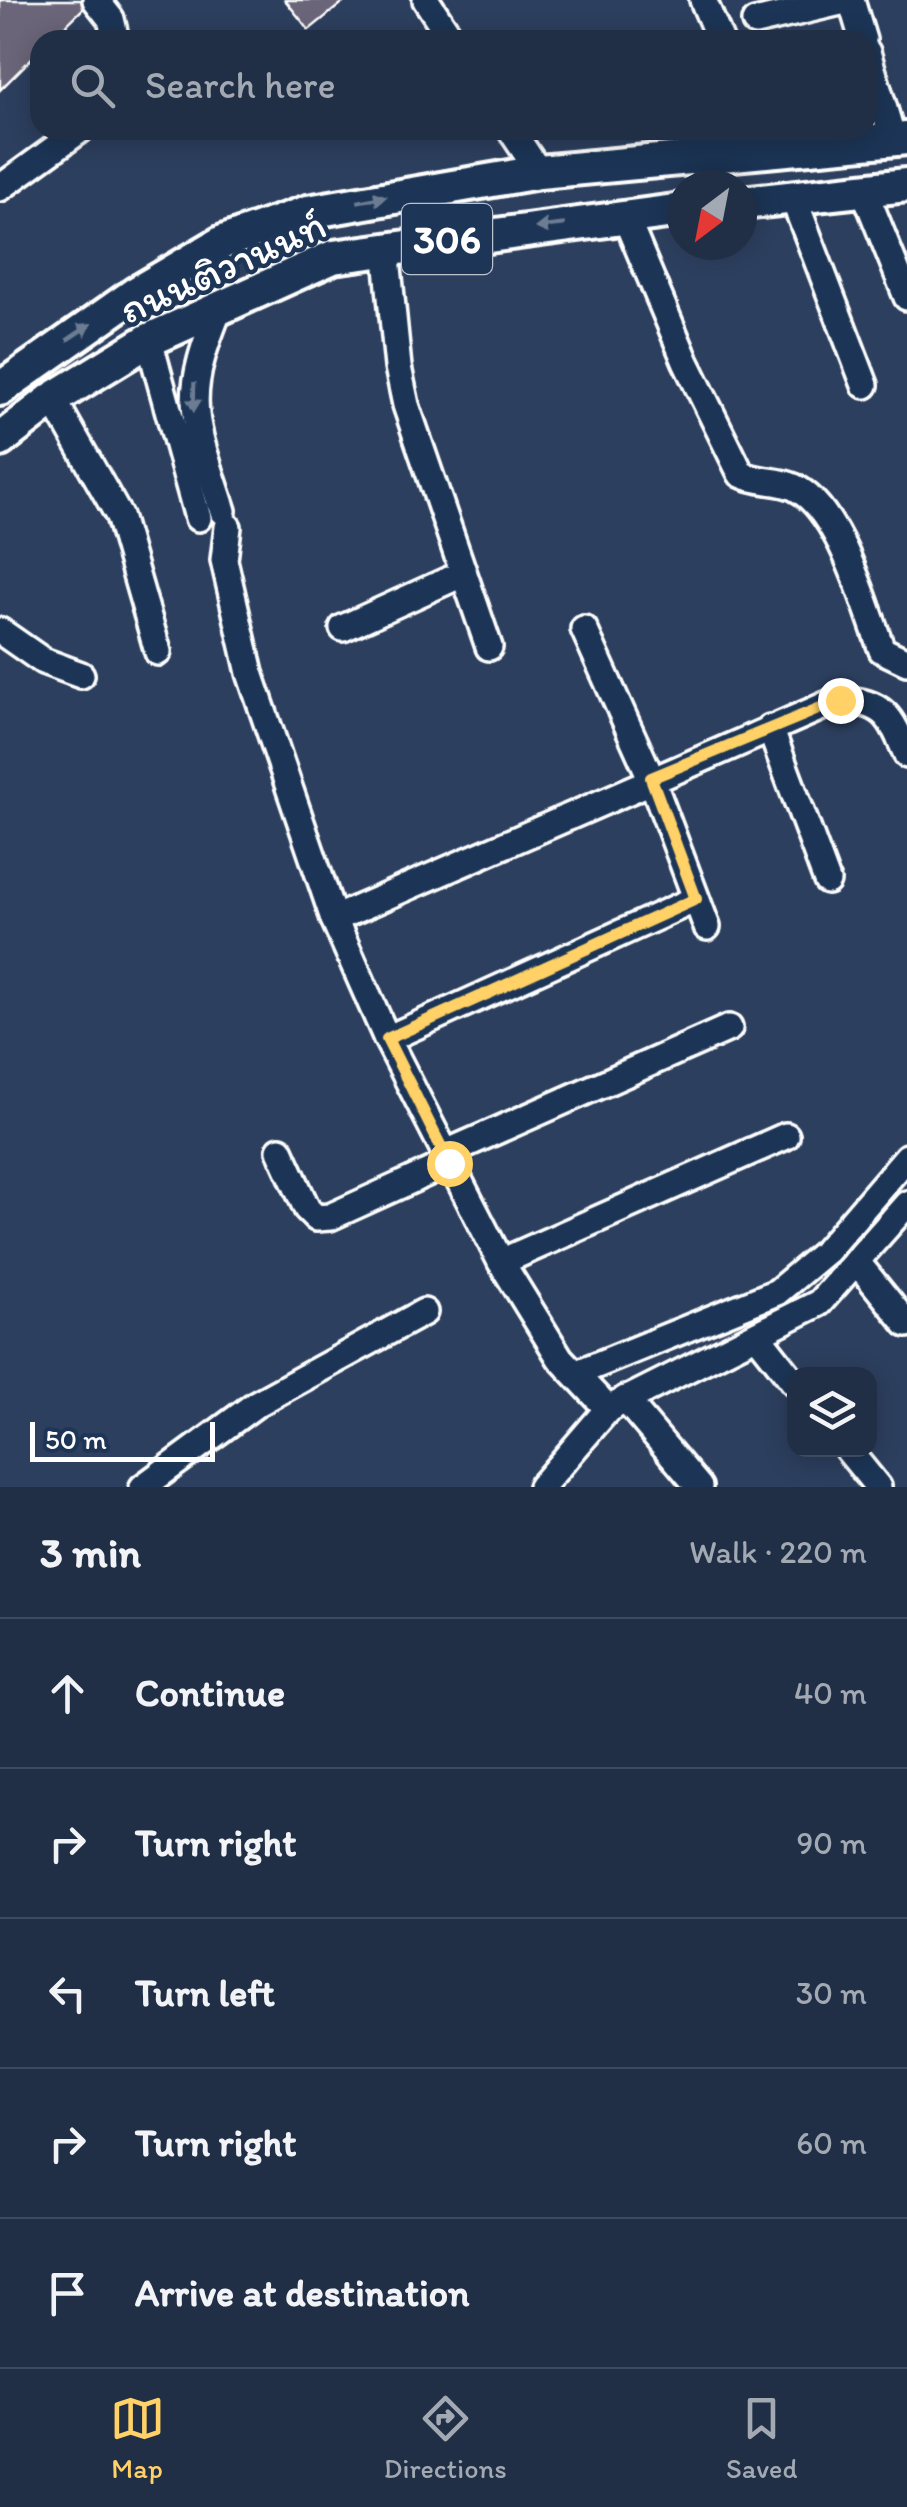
<!DOCTYPE html>
<html lang="en">
<head>
<meta charset="utf-8">
<style>
	body { margin:0; font-family:Itim,"Playpen Sans Thai",sans-serif; background:#29374d; color:#f1f3f6 }
	.controls { position:absolute; right:30px; bottom:30px; display:grid; overflow:hidden; border-radius:20px; box-shadow:0 5px 25px #0003 }
	.controls button { width:90px; height:90px; display:grid; place-items:center; padding:0; border:0; border-bottom:2px solid #3e4a5f; background:#212f46; color:#f1f3f6; font:50px sans-serif }
	.compass { position:absolute; left:667px; top:170px; width:90px; height:90px; border-radius:50%; background:#212f46; box-shadow:0 5px 25px #0003; rotate:212deg }
	.scale { position:absolute; left:30px; bottom:25px; width:185px; box-sizing:border-box; padding-left:10px; border:5px solid #fff; border-top:0; font-size:28px; line-height:35px; white-space:nowrap; color:#fff; -webkit-text-stroke:8px #1d3557; paint-order:stroke }
	.stop { position:absolute; width:30px; height:30px; margin:-22px; border:8px solid #ffd166; border-radius:50%; background:#fff }
	.stop.end { background:#ffd166; border-color:#fff; box-shadow:0 2px 10px #0008 }
	.list { margin:0; padding:0; list-style:none }
	h2 { display:flex; justify-content:space-between; align-items:center; height:130px; margin:0; padding:0 40px; font-size:42px }
	h2 small { font-size:32px; font-weight:400; color:#a2a9b3 }
	.list li { display:grid; grid-template-columns:65px 1fr auto; gap:30px; align-items:center; box-sizing:border-box; height:150px; padding:0 40px; border-top:2px solid #3e4a5f }
	.list b { display:block; font-size:38px; white-space:nowrap }
	.list em { font-size:32px; font-style:normal; color:#a2a9b3 }
	.icon { flex:none; width:55px; height:55px; fill:none; stroke:currentColor; stroke-width:2; stroke-linecap:round; stroke-linejoin:round }
	.map { position:relative; flex:none; width:907px; height:1487px; overflow:hidden }
	.search { position:absolute; background:#212f46; box-shadow:0 5px 25px #0003; left:30px; right:30px; top:30px; height:110px; display:flex; align-items:center; gap:25px; box-sizing:border-box; padding:0 35px; border-radius:30px; color:#a2a9b3; font-size:38px }
	.sheet { height:880px; background:#212f46 }
	nav { display:flex; justify-content:space-around; align-items:center; box-sizing:border-box; height:140px; border-top:2px solid #3e4a5f; background:#212f46; font-size:28px; color:#a2a9b3 }
	nav a { display:grid; justify-items:center; gap:5px }
	nav .on { color:#ffd166 }
	.map>svg:first-child { display:block }
	.building { fill:#6a6578; stroke:#fff; stroke-width:2.5 }
	.lines { fill:none; stroke-linecap:round; stroke-linejoin:round }
	.minor-casing { stroke:#fff; stroke-width:32 }
	.major-casing { stroke:#fff; stroke-width:40 }
	.minor { stroke:#1d3557; stroke-width:25 }
	.major { stroke:#1d3557; stroke-width:32 }
	.oneway { fill:#6c7c92 }
	.route { stroke:#ffd166; stroke-width:12 }
	.labels { text-anchor:middle; stroke-width:9; stroke-linejoin:round; paint-order:stroke }
	.shield { fill:#1d3557; stroke:#bbc2cd; stroke-width:2.5 }
	.shield-label { font-size:40px; font-weight:bold; fill:#fff }
	.street-label { font-size:42px; fill:#fff; stroke:#1d3557 }
</style>
</head>
<body>
<div class="map">
<svg width="907" height="1487" viewBox="0 0 907 1487">
	<rect width="100%" height="100%" fill="#2c3f5e"/>
	<filter id="ink" filterUnits="userSpaceOnUse"><feTurbulence type="fractalNoise" baseFrequency=".01" numOctaves="2"/><feDisplacementMap in="SourceGraphic" scale="20" xChannelSelector="R" yChannelSelector="G"/><feConvolveMatrix kernelMatrix="1 2 1 2 8 2 1 2 1" color-interpolation-filters="sRGB"/></filter>
	<g filter="url(#ink)">
		<g class="building">
			<path d="M0 0H90L91 1 51 40H40V50L0 90Z"/>
			<path d="M285 0H346L309 30Z"/>
		</g>
		<g class="lines">
			<defs>
				<g id="minor">
					<path d="M96 0 111 19 116 40"/>
					<path d="M426 0 452 40"/>
					<path d="M703 0 720 40"/>
					<path d="M851 0 863 40"/>
					<path d="M755 22 849 0"/>
					<path d="M867 52 893 139"/>
					<path d="M511 130 539 172"/>
					<path d="M0 188 80 130"/>
					<path d="M864 190 907 297"/>
					<path d="M793 197 865 385"/>
					<path d="M625 216 686 362 741 474C758 483 777 479 794 487 839 508 865 605 882 650L907 662"/>
					<path d="M386 247 398 367 406 405 489 647"/>
					<path d="M221 304C181 401 192 415 223 511"/>
					<path d="M149 340 198 518"/>
					<path d="M53 399 119 516 158 652"/>
					<path d="M228 527 224 560 250 673 334 919 387 1039 501 1262 560 1358 608 1409"/>
					<path d="M343 628 462 574"/>
					<path d="M584 629 651 778 707 927"/>
					<path d="M0 631 43 661 81 675"/>
					<path d="M770 728 827 881"/>
					<path d="M334 919 840 699C885 703 890 715 907 755"/>
					<path d="M387 1039 696 899"/>
					<path d="M280 1150 307 1209 316 1218 330 1217 449 1163"/>
					<path d="M444 1154 729 1028"/>
					<path d="M856 1261 907 1324"/>
					<path d="M501 1262 786 1136"/>
					<path d="M757 1335 794 1382"/>
					<path d="M577 1373 777 1292 826 1251 907 1157"/>
					<path d="M625 1399 699 1487"/>
					<path d="M848 1450 878 1487"/>
					<path d="M143 1487 256 1404 424 1312"/>
					<path d="M541 1487 608 1409 819 1303 907 1204"/>
				</g>
				<g id="major">
					<path d="M742 203 907 185"/>
					<path d="M0 389 135 294 223 242 308 212 539 172 907 138"/>
					<path d="M0 440 53 399 149 340 333 257 682 210"/>
				</g>
			</defs>
			<use href="#minor" class="minor-casing"/>
			<use href="#major" class="major-casing"/>
			<use href="#minor" class="minor"/>
			<use href="#major" class="major"/>
		</g>
		<defs><path id="oneway-solid" d="M-6-.8H1V-3.2L6.5 0L1 3.2V.8H-6Z" transform="scale(2.5)"/></defs>
		<g class="oneway">
			<use href="#oneway-solid" transform="translate(372 199) rotate(-11)"/>
			<use href="#oneway-solid" transform="translate(550 226) rotate(173)"/>
			<use href="#oneway-solid" transform="translate(79 332) rotate(-34)"/>
			<use href="#oneway-solid" transform="translate(194 397) rotate(91)"/>
		</g>
	</g>
	<g class="lines" filter="url(#ink)">
		<path class="route" d="M449 1163 387 1039 696 899 651 778 840 700"/>
	</g>
	<g class="labels">
		<rect class="shield" x="402" y="204" width="90" height="70" rx="8"/>
		<g class="shield-label">
			<text x="447" y="253">306</text>
		</g>
		<g class="street-label">
			<text transform="translate(222 266) rotate(-24)" y="15">ถนนติวานนท์</text>
		</g>
	</g>
</svg>
<div class="controls">
<button><svg class="icon" aria-label="layers" viewBox="0 0 24 24"><path d="M12 4l9 5-9 5-9-5zM3 14l9 5 9-5"/></svg></button>
</div>
<svg class="compass" viewBox="-18 -18 36 36"><path d="M0-13l5 13h-10z" fill="#e53935"/><path d="M0 13l5-13h-10z" fill="#a2a9b3"/></svg>
<div class="scale">50 m</div>
<div class="stop" style="left:449px;top:1163px"></div>
<div class="stop end" style="left:840px;top:700px"></div>
<div class="search"><svg class="icon" aria-label="search" viewBox="0 0 24 24"><circle cx="10" cy="10" r="6"/><path d="M15 15l6 6"/></svg>Search here</div>
</div>
<section class="sheet">
<h2>3 min<small>Walk · 220 m</small></h2>
<ul class="list">
<li><svg class="icon" aria-label="ahead" viewBox="0 0 24 24"><path d="M12 20V5M6 11l6-6 6 6"/></svg><div><b>Continue</b></div><em>40 m</em></li>
<li><svg class="icon" aria-label="right" viewBox="0 0 24 24"><path d="M7 20v-9h11M14 6l5 5-5 5"/></svg><div><b>Turn right</b></div><em>90 m</em></li>
<li><svg class="icon" aria-label="left" viewBox="0 0 24 24"><path d="M17 20v-9H6M10 6l-5 5 5 5"/></svg><div><b>Turn left</b></div><em>30 m</em></li>
<li><svg class="icon" aria-label="right" viewBox="0 0 24 24"><path d="M7 20v-9h11M14 6l5 5-5 5"/></svg><div><b>Turn right</b></div><em>60 m</em></li>
<li><svg class="icon" aria-label="arrive" viewBox="0 0 24 24"><path d="M6 21V4h12l-3 4 3 4H6"/></svg><div><b>Arrive at destination</b></div></li>
</ul>
</section>
<nav>
<a class="on"><svg class="icon" aria-label="map" viewBox="0 0 24 24"><path d="M3 6l6-2 6 2 6-2v14l-6 2-6-2-6 2zM9 4v14M15 6v14"/></svg>Map</a>
<a><svg class="icon" aria-label="directions" viewBox="0 0 24 24"><path d="M12 3l9 9-9 9-9-9zM9 14v-3h6M13 9l2 2-2 2"/></svg>Directions</a>
<a><svg class="icon" aria-label="saved" viewBox="0 0 24 24"><path d="M7 4h10v16l-5-4-5 4z"/></svg>Saved</a>
</nav>
</body>
</html>
